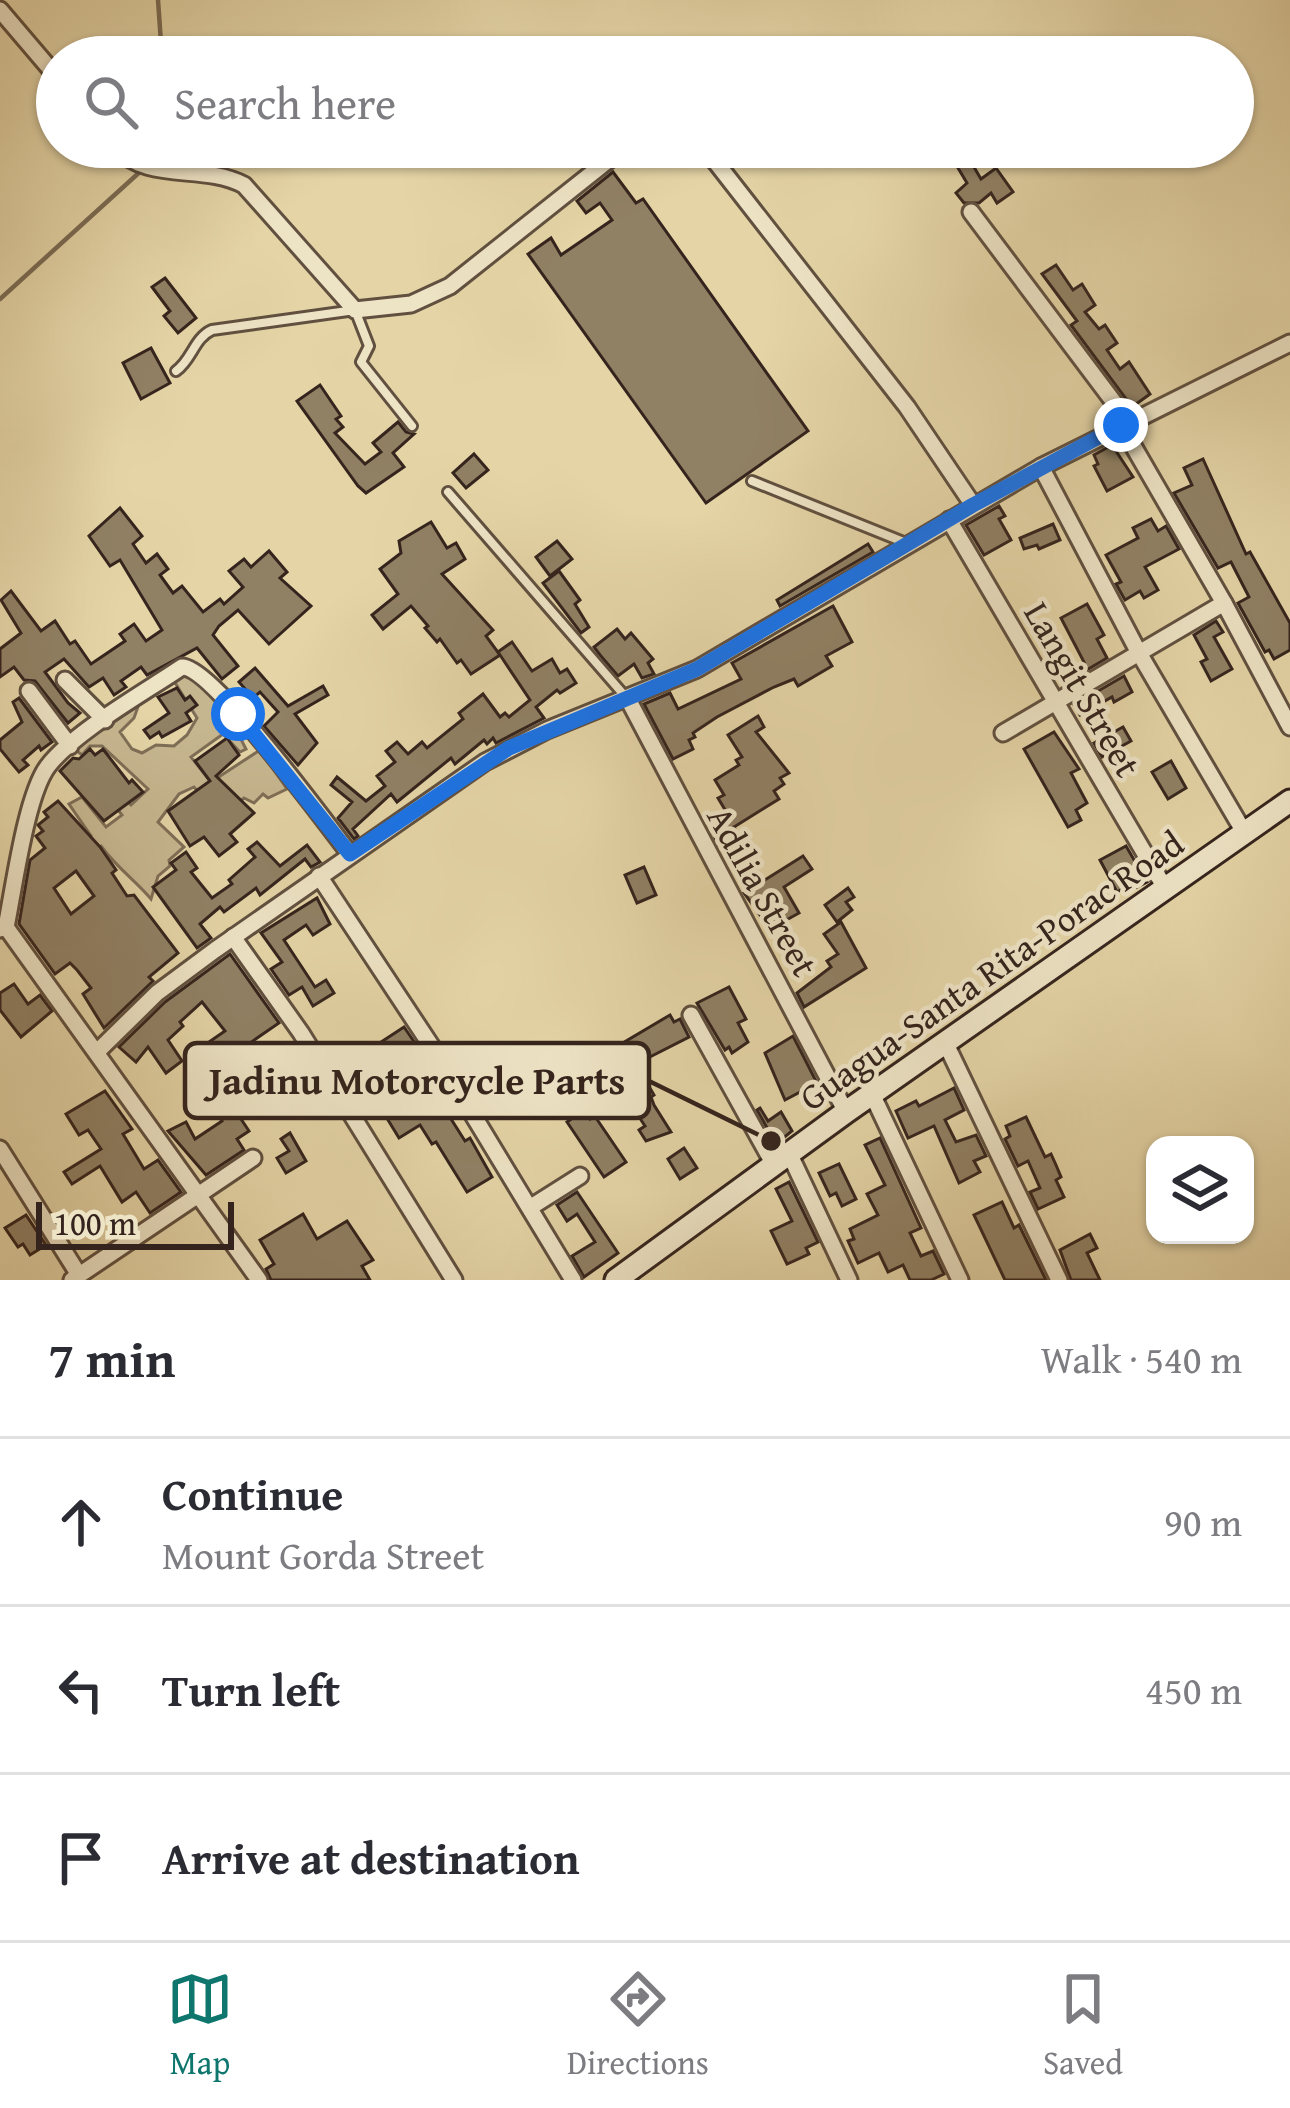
<!DOCTYPE html>
<html lang="en">
<head>
<meta charset="utf-8">
<style>
	body { margin:0; font-family:"Gentium Book Plus",serif; background:#f2f2f3; color:#2b2b33 }
	.controls { position:absolute; right:36px; bottom:36px; display:grid; overflow:hidden; border-radius:24px; box-shadow:0 3px 9px #0004 }
	.controls button { width:108px; height:108px; display:grid; place-items:center; padding:0; border:0; border-bottom:3px solid #e1e1e2; background:#fff; color:#2b2b33; font:60px sans-serif }
	.scale { position:absolute; left:36px; bottom:30px; width:198px; box-sizing:border-box; padding-left:12px; border:6px solid #35241d; border-top:0; font-size:33px; line-height:42px; white-space:nowrap; color:#35241d; -webkit-text-stroke:9px #ede3c5; paint-order:stroke }
	.stop { position:absolute; width:36px; height:36px; margin:-27px; border:9px solid #1a73e8; border-radius:50%; background:#fff }
	.stop.end { background:#1a73e8; border-color:#fff; box-shadow:0 3px 12px #0008 }
	.list { margin:0; padding:0; list-style:none }
	h2 { display:flex; justify-content:space-between; align-items:center; height:156px; margin:0; padding:0 48px; font-size:51px }
	h2 small { font-size:39px; font-weight:400; color:#7c7c81 }
	.list li { display:grid; grid-template-columns:78px 1fr auto; gap:36px; align-items:center; box-sizing:border-box; height:168px; padding:0 48px; border-top:3px solid #e1e1e2 }
	.list b { display:block; font-size:45px; white-space:nowrap }
	.list p { margin:0; font-size:39px; white-space:nowrap; color:#7c7c81 }
	.list em { font-size:39px; font-style:normal; color:#7c7c81 }
	.icon { flex:none; width:66px; height:66px; fill:none; stroke:currentColor; stroke-width:2; stroke-linecap:round; stroke-linejoin:round }
	.map { position:relative; flex:none; width:1290px; height:1280px; overflow:hidden }
	.search { position:absolute; background:#fff; box-shadow:0 3px 9px #0004; left:36px; right:36px; top:36px; height:132px; display:flex; align-items:center; gap:30px; box-sizing:border-box; padding:0 42px; border-radius:66px; color:#7c7c81; font-size:45px }
	.sheet { height:660px; background:#fff }
	nav { display:flex; justify-content:space-around; align-items:center; box-sizing:border-box; height:168px; border-top:3px solid #e1e1e2; background:#fff; font-size:33px; color:#7c7c81 }
	nav a { display:grid; justify-items:center; gap:6px }
	nav .on { color:#0f766e }
	.map>svg:first-child { display:block }
	.green { fill:#c6b68f; stroke:#7e6d56; stroke-width:3 }
	.lines { fill:none; stroke-linecap:round; stroke-linejoin:round }
	.stream { stroke:#7a6a53; stroke-width:4.5 }
	.building { fill:#908064; stroke:#35241d; stroke-width:3; fill-rule:evenodd }
	.service-casing { stroke:#61503f; stroke-width:14 }
	.minor-casing { stroke:#61503f; stroke-width:21 }
	.secondary-casing { stroke:#35241d; stroke-width:27 }
	.service { stroke:#ede3c5; stroke-width:8 }
	.minor { stroke:#ede3c5; stroke-width:15 }
	.secondary { stroke:#ede3c5; stroke-width:21 }
	.route { stroke:#1a73e8; stroke-width:15 }
	.labels { text-anchor:middle; stroke-width:9; stroke-linejoin:round; paint-order:stroke }
	.street-label { font-size:36px; fill:#35241d; stroke:#ede3c5 }
	.leader { fill:none; stroke:#35241d; stroke-width:4.5 }
	.callout-dot { fill:#35241d; stroke:#ede3c5; stroke-width:4.5 }
	.callout { fill:#ede3c5; stroke:#35241d; stroke-width:4.5 }
	.callout-label { font-size:39px; text-anchor:middle; font-weight:bold; fill:#35241d }
</style>
</head>
<body>
<div class="map">
<svg width="1290" height="1280" viewBox="0 0 1290 1280">
	<rect width="100%" height="100%" fill="#e4d4a6"/>
	<filter id="stains"><feTurbulence type="fractalNoise" baseFrequency=".00167" numOctaves="4"/><feColorMatrix values="0 0 0 0 .2 0 0 0 0 .09 0 0 0 0 .02 0 0 0 .5 -.17"/></filter>
	<radialGradient id="worn" r=".72"><stop offset=".6" stop-color="#630" stop-opacity="0"/><stop offset="1" stop-color="#630" stop-opacity=".3"/></radialGradient>
	<path class="green" d="M188 670 230 718 246 749 240 752 223 734 191 757 211 782 260 750 287 789 268 798 263 794 254 803 244 798 230 810 203 797 194 787 179 794 158 822 184 847 169 860 170 866 158 876 151 899C135 880 117 868 101 846L90 851 84 844 91 836 69 804 82 797 106 827 122 815 111 801 120 794 131 805 148 789 102 746H90L82 755 73 748 122 711 139 704 134 718 120 732 132 749 142 753 156 745 174 746 187 735 197 718 174 681Z"/>
	<g class="lines">
		<g class="stream">
			<path d="M158 0 162 57"/>
			<path d="M150 162 154 147"/>
			<path d="M0 299 142 170"/>
		</g>
	</g>
	<g class="building">
		<path d="M964 150 981 179 996 168 1013 192 997 203 991 193 979 203H964L956 193 967 183 952 158Z"/>
		<path d="M613 172 636 203 643 199 808 431 706 503 528 254 551 238 561 255 612 220 600 203 586 213 577 201Z"/>
		<path d="M1056 265 1073 290 1082 284 1095 305 1085 312 1099 329 1105 325 1117 343 1107 350 1120 369 1129 362 1150 394 1132 407 1071 325 1077 321 1042 274Z"/>
		<path d="M165 278 196 318 178 333 164 316 170 311 152 287Z"/>
		<path d="M151 348 170 383 141 399 123 363Z"/>
		<path d="M320 385 341 416 336 419 343 427 335 433 365 464 381 452 373 443 398 422 406 432 414 434 393 453 404 467 366 493 358 486 297 401Z"/>
		<path d="M1112 445 1133 477 1107 491 1094 466 1098 464 1094 455Z"/>
		<path d="M474 454 488 470 466 488 453 473Z"/>
		<path d="M1203 459 1246 554 1250 552 1290 623V650L1274 659 1269 650 1265 652 1238 603 1249 597 1231 562 1218 568 1174 493 1192 485 1184 468Z"/>
		<path d="M999 506 1005 516 999 519 1011 540 984 555 966 525Z"/>
		<path d="M120 508 142 536 133 544 146 563 157 554 168 569 160 575 173 593 182 586 203 612 220 599 224 604 243 587 229 571 244 559 251 567 269 551 287 572 280 578 311 606 269 644 238 610 219 626 213 635 238 666 222 679 197 648 147 675 141 667 121 681 126 687 114 695 103 678 89 687 64 659 45 672 68 703 80 713 68 723 35 681 24 680 14 667 0 677V649L21 633 1 600 11 591 41 631 55 621 70 644 75 641 91 664 125 641 120 634 134 624 146 641 162 630 120 560 110 566 89 536Z"/>
		<path d="M1151 519 1158 531 1166 526 1179 549 1145 567 1158 590 1144 598 1140 591 1125 600 1116 584 1121 582 1106 555 1138 538 1133 528Z"/>
		<path d="M431 522 447 548 456 543 465 559 442 574 493 630 486 636 500 655 471 674 461 660 457 663 440 639 437 642 425 628 428 626 411 606 383 629 372 615 398 594 380 569 401 553 399 541Z"/>
		<path d="M1053 524 1060 540 1039 549 1037 545 1024 549 1020 538Z"/>
		<path d="M557 541 572 559 550 576 536 557Z"/>
		<path d="M868 544 873 552 780 606 777 600Z"/>
		<path d="M559 571 580 600 575 604 589 627 581 633 543 583Z"/>
		<path d="M1087 604 1104 635 1097 639 1107 658 1068 681 1064 672 1084 662 1061 618Z"/>
		<path d="M833 606 852 642 826 656 832 666 798 686 794 679 774 687 717 717 693 733 695 737 689 740 693 749 673 759 644 704 670 693 678 709 741 679 732 663Z"/>
		<path d="M1216 621 1223 632 1214 637 1232 669 1211 681 1201 662 1207 659 1194 635Z"/>
		<path d="M617 629 625 639 631 633 653 659 648 663 654 674 642 678 634 664 618 676 600 655 594 647Z"/>
		<path d="M512 642 532 671 552 659 560 673 567 669 576 683 560 693 557 690 536 707 544 718 496 743 493 738 487 744 484 740 455 764 451 758 397 802 391 794 353 829 358 836 354 839 338 818 352 802 331 785 337 777 366 801 385 786 377 776 395 762 386 751 397 742 408 754 422 742 427 748 463 719 459 713 483 694 500 717 505 713 509 717 530 700 498 652Z"/>
		<path d="M255 668 288 706 323 686 328 695 295 714 317 743 298 765 264 726 278 712 260 692 253 698 239 682Z"/>
		<path d="M1124 676 1132 692 1114 702 1112 697 1080 715 1074 705Z"/>
		<path d="M177 688 185 700 190 696 197 705 186 713 191 721 162 737 159 732 150 738 144 730 169 713 158 697Z"/>
		<path d="M19 698 52 742 41 750 39 746 23 760 28 765 19 772 0 749V740L22 722 13 702Z"/>
		<path d="M758 716 764 727 756 732 789 773 780 778 784 784 774 791 779 799 734 827 737 833 718 844 713 834 725 826 720 817 727 813 718 798 724 795 715 780 739 765 736 760 742 757 728 735Z"/>
		<path d="M1123 727 1131 741 1102 757 1094 743Z"/>
		<path d="M1054 732 1079 769 1071 773 1087 803 1076 810 1081 820 1068 827 1024 749Z"/>
		<path d="M227 738 239 755 216 776 254 813 230 834 237 842 219 856 204 837 190 846 168 811 210 781 195 761Z"/>
		<path d="M90 749 95 755 103 749 129 783 132 780 143 792 104 821 60 771 73 758 79 759Z"/>
		<path d="M1171 761 1186 788 1168 799 1152 772Z"/>
		<path d="M58 801 100 847 116 870 112 873 127 896 134 895 178 953 149 977 153 981 104 1028 83 994 91 988 77 970 70 963 55 974 19 924 30 860 45 848 36 836 43 831 38 825 48 817 44 812ZM76 871 94 896 71 914 54 888Z"/>
		<path d="M257 842 280 866 307 845 320 862 311 867 305 859 260 895 256 888 224 912 220 907 200 924 211 938 197 948 153 887 176 870 171 863 186 852 197 868 191 872 212 898 232 884 229 880 255 857 248 849Z"/>
		<path d="M1126 846 1147 882 1131 890 1128 886 1117 892 1100 860Z"/>
		<path d="M803 856 812 869 784 887 799 913 770 929 744 893Z"/>
		<path d="M644 867 656 895 637 903 625 875Z"/>
		<path d="M848 888 854 897 846 902 852 910 837 922 825 905Z"/>
		<path d="M317 898 330 924 313 935 306 925 284 940 315 987 326 980 334 993 313 1006 302 987 289 995 271 969 282 962 261 933Z"/>
		<path d="M841 922 866 968 804 1007 797 993 831 967 827 961 838 954 824 934Z"/>
		<path d="M230 954 279 1023 247 1045 264 1068 242 1083 254 1102 237 1113 249 1131 237 1139 244 1150 206 1175 168 1131 186 1122 195 1139 222 1121 212 1105 227 1096 226 1091 199 1049 225 1031 202 1002 180 1022 183 1026 168 1040 182 1061 166 1073 148 1047 136 1062 119 1047 165 1002Z"/>
		<path d="M14 984 28 1004 40 995 52 1011 21 1037 0 1010V993Z"/>
		<path d="M729 987 746 1019 738 1023 748 1042 732 1053 729 1047 725 1050 697 1003Z"/>
		<path d="M670 1015 674 1022 680 1019 689 1037 636 1064 654 1095 651 1097 654 1105 671 1132 646 1141 639 1130 645 1126 633 1108 612 1077 607 1080 594 1060Z"/>
		<path d="M404 1027 417 1046 396 1058 407 1074 362 1109 347 1084 382 1063 372 1048Z"/>
		<path d="M793 1036 817 1083 785 1100 765 1053Z"/>
		<path d="M954 1088 964 1110 945 1120 956 1142 976 1135 986 1156 974 1161 980 1172 959 1183 934 1126 908 1138 896 1111 916 1101 919 1106Z"/>
		<path d="M432 1089 465 1141 470 1138 492 1177 467 1192 436 1142 432 1144 420 1125 399 1138 385 1115Z"/>
		<path d="M105 1091 132 1129 123 1134 144 1169 158 1160 181 1192 150 1213 136 1192 122 1202 100 1166 72 1184 64 1172 101 1149 88 1130 79 1135 66 1114Z"/>
		<path d="M760 1108 768 1121 781 1112 792 1131 776 1144 757 1110Z"/>
		<path d="M580 1113 590 1119 594 1115 626 1162 604 1177 567 1122Z"/>
		<path d="M1026 1117 1045 1157 1051 1154 1056 1165 1061 1177 1056 1180 1064 1197 1038 1209 1030 1192 1040 1188 1028 1161 1018 1166 1005 1139 1010 1136 1006 1126Z"/>
		<path d="M290 1133 306 1161 286 1173 277 1158 289 1151 281 1139Z"/>
		<path d="M880 1138 921 1228 910 1233 921 1256 933 1251 944 1274 931 1280H910L903 1265 888 1272 879 1253 858 1263 848 1241 854 1239 850 1229 878 1215 867 1194 885 1185 865 1145Z"/>
		<path d="M684 1148 697 1168 680 1179 668 1159Z"/>
		<path d="M839 1164 856 1199 842 1206 836 1193 830 1196 819 1173Z"/>
		<path d="M789 1182 818 1242 806 1248 809 1254 787 1264 771 1231 792 1221 776 1189Z"/>
		<path d="M577 1192 618 1253 584 1277 572 1256 595 1242 577 1214 567 1221 557 1205Z"/>
		<path d="M1002 1202 1014 1228 1019 1225 1046 1280H1005L974 1215Z"/>
		<path d="M303 1214 317 1239 347 1221 373 1260 362 1266 370 1280H271L266 1269 274 1264 260 1240Z"/>
		<path d="M26 1215 46 1245 30 1255 23 1244 18 1247 5 1228Z"/>
		<path d="M1090 1234 1097 1248 1087 1253 1100 1280H1071L1060 1250Z"/>
	</g>
	<g class="lines">
		<defs>
			<g id="service">
				<path d="M176 371C192 360 194 338 212 330L355 310 369 346 361 362 412 426"/>
				<path d="M752 481 906 543"/>
				<path d="M448 492 624 695"/>
			</g>
			<g id="minor">
				<path d="M0 10 57 77"/>
				<path d="M115 147C149 183 202 163 244 185L355 310 411 304 450 286 625 147"/>
				<path d="M704 147 907 407 973 505"/>
				<path d="M971 212 1128 421"/>
				<path d="M1121 425 1224 603 1290 727"/>
				<path d="M1041 467 1139 653 1244 832"/>
				<path d="M949 520 1165 888"/>
				<path d="M65 680 105 720"/>
				<path d="M29 691 70 746"/>
				<path d="M628 699 846 1112"/>
				<path d="M1003 733 1224 603"/>
				<path d="M319 876 430 1044 573 1280"/>
				<path d="M6 927 259 1280"/>
				<path d="M0 929 6 927C14 888 26 795 48 766 74 732 145 692 182 667 212 667 326 823 350 854"/>
				<path d="M233 937 301 1033 454 1280"/>
				<path d="M691 1015 773 1163"/>
				<path d="M946 1044 1059 1280"/>
				<path d="M98 1051 157 993 215 950 485 762 547 730 697 669 1041 467 1290 343"/>
				<path d="M872 1094 960 1280"/>
				<path d="M0 1149 79 1275"/>
				<path d="M789 1153 849 1280"/>
				<path d="M531 1207 580 1176"/>
				<path d="M72 1280 253 1158"/>
			</g>
			<path id="secondary" d="M616 1280 846 1112 1290 801"/>
		</defs>
		<use href="#service" class="service-casing"/>
		<use href="#minor" class="minor-casing"/>
		<use href="#secondary" class="secondary-casing"/>
		<use href="#service" class="service"/>
		<use href="#minor" class="minor"/>
		<use href="#secondary" class="secondary"/>
	</g>
	<g class="lines">
		<path class="route" d="M238 714 350 854 509 748 697 669 973 505 1121 425"/>
	</g>
	<g class="labels">
		<g class="street-label">
			<text transform="translate(1083 689) rotate(60)" y="13">Langit Street</text>
			<text transform="translate(763 891) rotate(61)" y="13">Adilia Street</text>
			<text transform="translate(991 970) rotate(-35)" y="13">Guagua-Santa Rita-Porac Road</text>
		</g>
	</g>
	<path class="leader" d="M771 1141L649 1081"/>
	<circle class="callout-dot" cx="771" cy="1141" r="12"/>
	<rect class="callout" x="185" y="1043" width="464" height="75" rx="12"/>
	<g class="callout-label">
		<text x="417" y="1094">Jadinu Motorcycle Parts</text>
	</g>
	<rect width="100%" height="100%" filter="url(#stains)"/>
	<rect width="100%" height="100%" fill="url(#worn)"/>
</svg>
<div class="controls">
<button><svg class="icon" aria-label="layers" viewBox="0 0 24 24"><path d="M12 4l9 5-9 5-9-5zM3 14l9 5 9-5"/></svg></button>
</div>
<div class="scale">100 m</div>
<div class="stop" style="left:238px;top:714px"></div>
<div class="stop end" style="left:1121px;top:425px"></div>
<div class="search"><svg class="icon" aria-label="search" viewBox="0 0 24 24"><circle cx="10" cy="10" r="6"/><path d="M15 15l6 6"/></svg>Search here</div>
</div>
<section class="sheet">
<h2>7 min<small>Walk · 540 m</small></h2>
<ul class="list">
<li><svg class="icon" aria-label="ahead" viewBox="0 0 24 24"><path d="M12 20V5M6 11l6-6 6 6"/></svg><div><b>Continue</b><p>Mount Gorda Street</p></div><em>90 m</em></li>
<li><svg class="icon" aria-label="left" viewBox="0 0 24 24"><path d="M17 20v-9H6M10 6l-5 5 5 5"/></svg><div><b>Turn left</b></div><em>450 m</em></li>
<li><svg class="icon" aria-label="arrive" viewBox="0 0 24 24"><path d="M6 21V4h12l-3 4 3 4H6"/></svg><div><b>Arrive at destination</b></div></li>
</ul>
</section>
<nav>
<a class="on"><svg class="icon" aria-label="map" viewBox="0 0 24 24"><path d="M3 6l6-2 6 2 6-2v14l-6 2-6-2-6 2zM9 4v14M15 6v14"/></svg>Map</a>
<a><svg class="icon" aria-label="directions" viewBox="0 0 24 24"><path d="M12 3l9 9-9 9-9-9zM9 14v-3h6M13 9l2 2-2 2"/></svg>Directions</a>
<a><svg class="icon" aria-label="saved" viewBox="0 0 24 24"><path d="M7 4h10v16l-5-4-5 4z"/></svg>Saved</a>
</nav>
</body>
</html>
